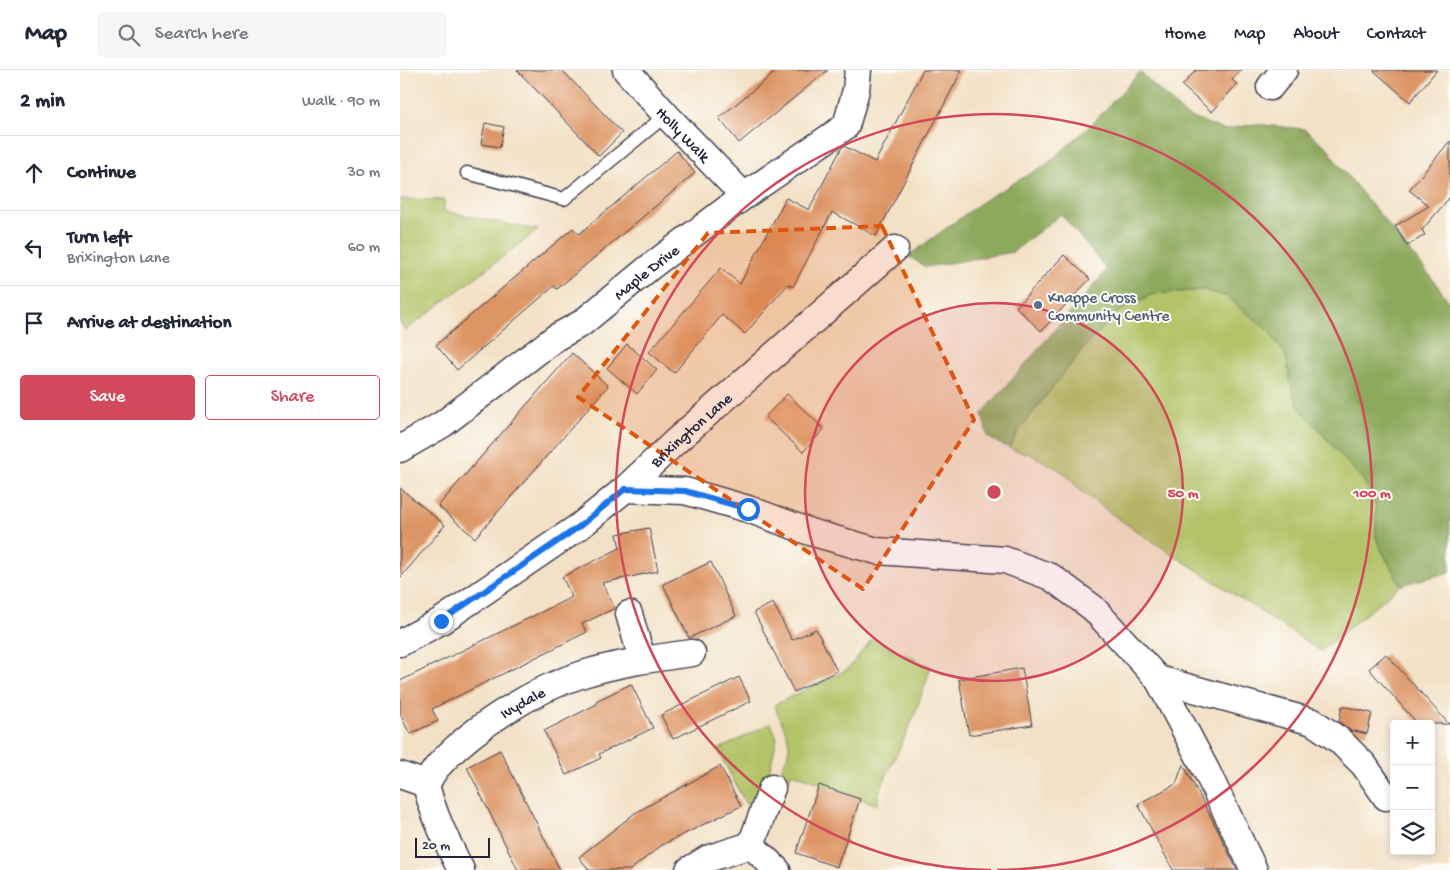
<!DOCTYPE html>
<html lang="en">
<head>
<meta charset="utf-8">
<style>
	body { margin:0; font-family:"Gochi Hand",sans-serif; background:#f6f6f7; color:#1f2937 }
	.controls { position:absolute; right:15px; bottom:15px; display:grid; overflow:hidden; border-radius:5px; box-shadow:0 2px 8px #0003 }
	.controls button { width:45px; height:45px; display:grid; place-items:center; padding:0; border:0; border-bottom:1px solid #e0e1e3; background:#fff; color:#1f2937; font:25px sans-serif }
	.scale { position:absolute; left:15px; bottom:12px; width:75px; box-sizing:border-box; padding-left:5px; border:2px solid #22223b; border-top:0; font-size:14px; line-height:18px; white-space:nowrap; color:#22223b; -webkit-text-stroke:4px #fdfcf7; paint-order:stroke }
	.stop { position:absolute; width:15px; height:15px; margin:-11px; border:4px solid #1a73e8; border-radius:50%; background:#fff }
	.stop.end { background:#1a73e8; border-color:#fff; box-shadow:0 1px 5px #0008 }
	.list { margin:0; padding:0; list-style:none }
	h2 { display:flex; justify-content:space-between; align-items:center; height:65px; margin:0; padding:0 20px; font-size:21px }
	h2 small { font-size:16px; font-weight:400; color:#747a83 }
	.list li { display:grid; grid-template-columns:32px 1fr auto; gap:15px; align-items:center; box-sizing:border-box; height:75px; padding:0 20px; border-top:1px solid #e0e1e3 }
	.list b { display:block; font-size:19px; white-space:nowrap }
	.list p { margin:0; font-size:16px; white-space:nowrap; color:#747a83 }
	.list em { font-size:16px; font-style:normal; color:#747a83 }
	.actions { display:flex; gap:10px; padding:15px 20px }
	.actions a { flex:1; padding:11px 0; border:1px solid #d1495b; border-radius:5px; text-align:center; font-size:18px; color:#d1495b }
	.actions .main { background:#d1495b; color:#fff }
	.icon { flex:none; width:28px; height:28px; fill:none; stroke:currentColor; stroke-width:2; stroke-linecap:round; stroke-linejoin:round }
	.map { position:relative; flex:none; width:1050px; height:800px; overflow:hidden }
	header { display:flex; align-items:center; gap:30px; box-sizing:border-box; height:70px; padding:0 25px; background:#fff; border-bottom:1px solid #e0e1e3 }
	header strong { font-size:24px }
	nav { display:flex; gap:28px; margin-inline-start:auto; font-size:18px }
	.search { width:350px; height:45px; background:#f6f6f7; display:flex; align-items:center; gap:12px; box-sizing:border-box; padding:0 18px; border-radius:5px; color:#747a83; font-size:19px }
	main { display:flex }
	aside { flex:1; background:#fff }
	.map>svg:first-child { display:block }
	.green { fill:#b2c367; stroke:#6a7251 }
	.forest { fill:#8da95c; stroke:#58664c }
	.building { fill:#dd9565 }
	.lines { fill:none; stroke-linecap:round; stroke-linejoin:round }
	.lane-casing { stroke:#413f50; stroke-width:15 }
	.street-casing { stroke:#413f50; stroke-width:29 }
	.lane { stroke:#fff; stroke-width:12 }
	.street { stroke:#fff; stroke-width:26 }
	.route { stroke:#1a73e8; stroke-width:6 }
	.marked { fill:#de560e; fill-opacity:0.2; stroke:#de560e; stroke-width:4; stroke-dasharray:10 6; stroke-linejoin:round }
	.ring { fill:none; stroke:#d1495b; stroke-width:2.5 }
	.service-dot { fill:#5c6f8a; stroke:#fdfcf7; stroke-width:2 }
	.labels { text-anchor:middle; stroke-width:4; stroke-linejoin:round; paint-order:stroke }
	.street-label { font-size:16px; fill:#22223b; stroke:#fdfcf7 }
	.service-label { font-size:16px; fill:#4e5e75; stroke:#fdfcf7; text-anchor:start }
	.centre { fill:#d1495b; stroke:#fdfcf7; stroke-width:2.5 }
	.ring-label { font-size:15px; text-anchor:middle; font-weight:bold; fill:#d1495b; stroke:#fdfcf7; stroke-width:4; stroke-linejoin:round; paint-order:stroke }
</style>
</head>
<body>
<header>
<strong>Map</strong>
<div class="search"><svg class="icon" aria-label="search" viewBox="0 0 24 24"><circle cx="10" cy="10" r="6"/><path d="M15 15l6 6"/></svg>Search here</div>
<nav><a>Home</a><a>Map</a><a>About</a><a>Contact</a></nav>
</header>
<main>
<aside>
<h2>2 min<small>Walk · 90 m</small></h2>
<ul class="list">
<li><svg class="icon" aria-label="ahead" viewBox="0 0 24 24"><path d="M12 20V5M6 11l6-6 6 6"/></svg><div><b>Continue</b></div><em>30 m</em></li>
<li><svg class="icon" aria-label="left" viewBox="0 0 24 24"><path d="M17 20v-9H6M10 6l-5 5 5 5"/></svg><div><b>Turn left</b><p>Brixington Lane</p></div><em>60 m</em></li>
<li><svg class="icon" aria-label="arrive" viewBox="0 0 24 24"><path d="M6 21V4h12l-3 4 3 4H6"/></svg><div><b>Arrive at destination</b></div></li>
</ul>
<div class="actions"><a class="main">Save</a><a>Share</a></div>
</aside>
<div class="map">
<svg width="1050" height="800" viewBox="0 0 1050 800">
	<rect width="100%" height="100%" fill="#fdfcf7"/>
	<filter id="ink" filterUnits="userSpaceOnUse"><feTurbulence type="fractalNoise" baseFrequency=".02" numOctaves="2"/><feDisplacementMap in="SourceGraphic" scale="10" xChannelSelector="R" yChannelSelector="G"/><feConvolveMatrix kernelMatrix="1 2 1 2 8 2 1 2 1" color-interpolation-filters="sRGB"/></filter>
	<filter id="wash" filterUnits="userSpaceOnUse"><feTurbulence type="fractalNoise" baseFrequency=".0096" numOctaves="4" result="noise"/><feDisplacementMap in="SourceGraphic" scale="20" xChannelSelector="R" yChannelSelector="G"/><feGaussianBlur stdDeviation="1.12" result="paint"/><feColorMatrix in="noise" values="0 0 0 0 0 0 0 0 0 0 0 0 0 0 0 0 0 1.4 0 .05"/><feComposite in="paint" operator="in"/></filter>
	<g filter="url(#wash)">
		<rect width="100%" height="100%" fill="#f3e1c6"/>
		<g class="green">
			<path d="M0 129 45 130 43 141 138 160 6 260 0 253Z"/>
			<path d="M803 220 826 226 868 260 886 285 890 312 924 366 964 411 976 436V468L984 485 1001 515 921 581 723 452 682 422 663 402 628 383 616 381 610 378 619 360 686 275 718 242 753 224Z"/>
			<path d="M472 569 531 597 514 647 478 724V735L392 703 389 709 378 706C382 697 389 686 389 676 388 662 379 648 374 635L448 599Z"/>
			<path d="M371 653 377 668 369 703 356 738 345 733 318 680Z"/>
		</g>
		<path class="forest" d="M740 2 785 45 824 60 854 54 904 59 929 79 934 89 1031 207 1050 233V502L1001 515 984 485 976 468V436L964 411 898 336 890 312 886 285 868 260 826 226 803 220 753 224 718 242 686 275 619 360 610 378 598 373 588 367 582 344 707 200 661 144 613 182 526 197 508 186 586 129 647 94 693 53Z"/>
		<g id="blocks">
			<g class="building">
				<path d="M117 0H162L222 63 199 86Z"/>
				<path d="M378 0H428L339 73 319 48Z"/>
				<path d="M523 0H562L476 166 432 142 393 217 388 214 345 264 322 245 274 303 249 282 321 198 340 214 386 128 409 140 442 77 444 76 475 92Z"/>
				<path d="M796 0H841L832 10 837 14 812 42 782 16Z"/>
				<path d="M973 0H1037L1010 32Z"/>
				<path d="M85 53 104 57 100 77 81 74Z"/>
				<path d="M1050 71V127L1022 160 1025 165 1007 176 995 156 1029 136 1009 120Z"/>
				<path d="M277 81 295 103 157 219 154 216 57 300 36 275 173 158 179 164Z"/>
				<path d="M664 185 690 209 641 261 616 237Z"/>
				<path d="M227 274 257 300 237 324 207 298Z"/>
				<path d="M172 283 208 316 75 468 38 436Z"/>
				<path d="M387 324 424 359 403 382 365 347Z"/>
				<path d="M0 418 45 455 0 508Z"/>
				<path d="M249 458 258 501 202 513 215 538 182 554 187 562 32 639 38 651 10 664 0 644V611L172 527 162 507 220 478 217 464Z"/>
				<path d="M311 492 336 546 289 568 263 514Z"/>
				<path d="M373 533 392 570 416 559 437 601 394 622 354 542Z"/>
				<path d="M986 584 1049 654H1018L969 599Z"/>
				<path d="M622 598 632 655 569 665 559 609Z"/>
				<path d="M339 607 351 631 273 669 261 645Z"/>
				<path d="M231 614 253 658 199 684 201 688 166 705 144 661 197 634 196 631Z"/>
				<path d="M942 636 972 643 967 664 950 660 939 652Z"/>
				<path d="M100 680 160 800H118L67 697Z"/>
				<path d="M783 694 817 759 837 800H773L738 734 776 714Z"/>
				<path d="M320 696 341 736 262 775 230 800H189L179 787 235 743Z"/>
				<path d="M419 715 460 729 437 797 396 783Z"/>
			</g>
		</g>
	</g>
	<g filter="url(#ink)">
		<use href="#blocks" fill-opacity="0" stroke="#413f50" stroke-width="1"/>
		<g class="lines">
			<defs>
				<path id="lane" d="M67 103 164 129 266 45"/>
				<g id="street">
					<path id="s1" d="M226 0 266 45 344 126"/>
					<path d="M870 17 884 0"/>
					<path id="s2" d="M0 379 43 354 155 268 182 253 250 197 344 126 446 56 456 20 458 0"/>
					<path d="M225 419 285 421 348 439 410 462 477 481 605 490 651 507 693 538 758 609 806 700 854 800"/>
					<path d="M229 544 242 589"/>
					<path id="s3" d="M0 573 41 551 180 456 225 419 276 371 495 179"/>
					<path d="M758 609 913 652 939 670 964 695 986 727"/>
					<path d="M0 705 26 714"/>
					<path d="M351 775 377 800"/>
					<path id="s4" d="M61 800C47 772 33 745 26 714 30 708 34 700 39 695 73 657 135 619 183 604 219 593 255 588 292 583"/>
					<path d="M289 800 307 789 351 775 372 718"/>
				</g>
			</defs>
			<use href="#lane" class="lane-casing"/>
			<use href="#street" class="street-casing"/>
			<use href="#lane" class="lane"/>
			<use href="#street" class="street"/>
		</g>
	</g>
	<g class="lines" filter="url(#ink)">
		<path class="route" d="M41 551 180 456 225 419 285 421 348 439"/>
	</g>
	<path class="marked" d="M482 156 574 350 463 519 178 327 308 163Z"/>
	<circle cx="594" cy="422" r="189" fill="#d1495b" fill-opacity=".12"/>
	<g class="ring">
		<circle cx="594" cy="422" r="189"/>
		<path d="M591 800A378 378 0 1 1 597 800"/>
	</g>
	<circle class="service-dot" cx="638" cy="235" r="5"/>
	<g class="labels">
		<g class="street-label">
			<text dy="6" stroke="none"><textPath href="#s1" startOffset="86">Holly Walk</textPath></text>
			<text dy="6" stroke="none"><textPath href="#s2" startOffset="304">Maple Drive</textPath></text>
			<text dy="6" stroke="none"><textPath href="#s3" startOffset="362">Brixington Lane</textPath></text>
			<text dy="6" stroke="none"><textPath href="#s4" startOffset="221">Ivydale</textPath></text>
		</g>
		<g class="service-label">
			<text x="648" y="232">Knappe Cross<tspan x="648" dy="18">Community Centre</tspan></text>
		</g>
	</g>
	<circle cx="594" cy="422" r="8" class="centre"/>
	<g class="ring-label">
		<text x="783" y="427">50 m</text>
		<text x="972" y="427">100 m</text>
	</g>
</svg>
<div class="controls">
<button>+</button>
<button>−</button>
<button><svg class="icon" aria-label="layers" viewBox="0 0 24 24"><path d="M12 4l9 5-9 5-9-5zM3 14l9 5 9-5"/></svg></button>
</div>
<div class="scale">20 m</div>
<div class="stop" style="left:348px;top:439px"></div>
<div class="stop end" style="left:41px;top:551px"></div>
</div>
</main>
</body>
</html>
